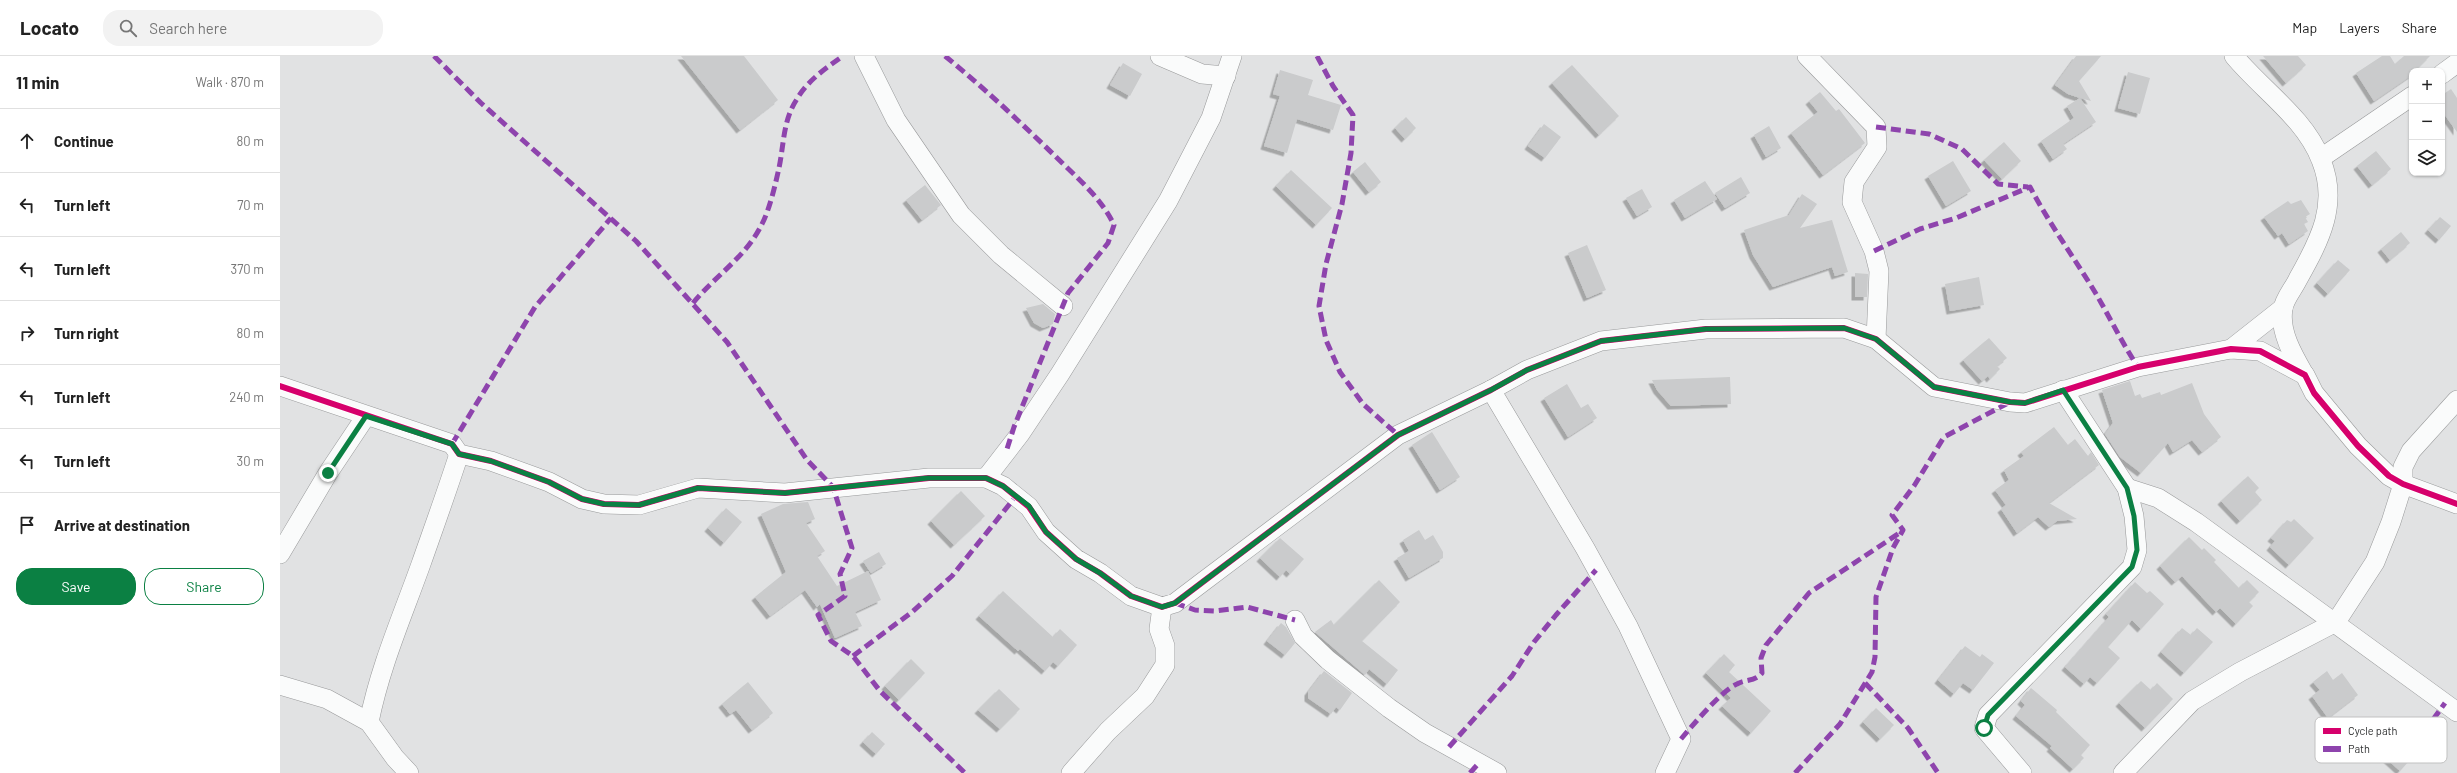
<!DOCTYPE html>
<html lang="en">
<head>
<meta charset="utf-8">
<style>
	body { margin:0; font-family:Barlow,sans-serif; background:#f2f2f2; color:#222 }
	.controls { position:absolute; right:12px; top:12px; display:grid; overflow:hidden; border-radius:8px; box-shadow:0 1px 3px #0004 }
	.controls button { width:36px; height:36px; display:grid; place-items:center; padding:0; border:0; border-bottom:1px solid #e0e0e0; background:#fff; color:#222; font:20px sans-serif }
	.stop { position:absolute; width:12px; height:12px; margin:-9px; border:3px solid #0b8043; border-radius:50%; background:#fff }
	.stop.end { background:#0b8043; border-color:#fff; box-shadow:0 1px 4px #0008 }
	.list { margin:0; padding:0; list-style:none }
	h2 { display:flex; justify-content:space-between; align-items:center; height:52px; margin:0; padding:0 16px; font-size:17px }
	h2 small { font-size:13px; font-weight:400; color:#767676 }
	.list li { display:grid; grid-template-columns:26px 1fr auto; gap:12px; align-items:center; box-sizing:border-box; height:64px; padding:0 16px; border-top:1px solid #e0e0e0 }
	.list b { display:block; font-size:15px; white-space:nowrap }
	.list em { font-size:13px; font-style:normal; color:#767676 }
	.actions { display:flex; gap:8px; padding:12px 16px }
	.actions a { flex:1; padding:9px 0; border:1px solid #0b8043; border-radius:16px; text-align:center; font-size:14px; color:#0b8043 }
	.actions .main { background:#0b8043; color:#fff }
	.icon { flex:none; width:22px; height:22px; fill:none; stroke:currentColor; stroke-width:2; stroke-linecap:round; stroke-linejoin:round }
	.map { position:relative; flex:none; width:2177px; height:717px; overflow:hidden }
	header { display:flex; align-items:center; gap:24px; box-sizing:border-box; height:56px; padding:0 20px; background:#fff; border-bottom:1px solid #e0e0e0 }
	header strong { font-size:19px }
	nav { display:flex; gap:22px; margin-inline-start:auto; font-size:14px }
	.search { width:280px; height:36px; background:#f2f2f2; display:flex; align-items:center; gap:10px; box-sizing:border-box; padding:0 14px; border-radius:16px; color:#767676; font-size:15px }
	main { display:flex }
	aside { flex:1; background:#fff }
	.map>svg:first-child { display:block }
	.building { fill:#cacbcc; filter:url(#shadow) }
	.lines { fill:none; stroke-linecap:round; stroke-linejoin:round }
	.street-casing { stroke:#98999a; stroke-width:20 }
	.street { stroke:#fafbfb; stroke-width:19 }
	.quiet { stroke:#8e44ad; stroke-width:5; stroke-dasharray:10 5; stroke-linecap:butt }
	.cycleway-casing { stroke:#fff; stroke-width:8 }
	.cycleway { stroke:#d6006c; stroke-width:6 }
	.route { stroke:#0b8043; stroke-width:5 }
	.key { fill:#fff; stroke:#c1c1c1; stroke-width:1 }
	.key-label { font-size:11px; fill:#2f3031 }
</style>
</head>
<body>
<header>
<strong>Locato</strong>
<div class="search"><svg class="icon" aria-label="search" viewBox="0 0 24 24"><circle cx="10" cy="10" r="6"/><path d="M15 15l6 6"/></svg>Search here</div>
<nav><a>Map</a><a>Layers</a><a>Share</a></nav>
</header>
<main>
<aside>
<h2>11 min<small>Walk · 870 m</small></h2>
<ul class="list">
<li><svg class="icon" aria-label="ahead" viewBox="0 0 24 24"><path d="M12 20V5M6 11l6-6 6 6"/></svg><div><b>Continue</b></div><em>80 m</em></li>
<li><svg class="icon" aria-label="left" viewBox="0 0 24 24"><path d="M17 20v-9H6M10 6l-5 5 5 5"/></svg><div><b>Turn left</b></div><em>70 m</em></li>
<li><svg class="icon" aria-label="left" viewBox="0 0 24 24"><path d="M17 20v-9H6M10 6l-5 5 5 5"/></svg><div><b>Turn left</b></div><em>370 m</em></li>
<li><svg class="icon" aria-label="right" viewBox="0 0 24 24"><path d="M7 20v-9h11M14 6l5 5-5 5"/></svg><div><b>Turn right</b></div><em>80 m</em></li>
<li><svg class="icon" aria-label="left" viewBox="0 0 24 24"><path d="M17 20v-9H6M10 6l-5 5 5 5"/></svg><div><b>Turn left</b></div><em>240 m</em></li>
<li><svg class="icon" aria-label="left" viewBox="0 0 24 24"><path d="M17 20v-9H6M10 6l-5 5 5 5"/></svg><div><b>Turn left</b></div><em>30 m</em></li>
<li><svg class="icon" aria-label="arrive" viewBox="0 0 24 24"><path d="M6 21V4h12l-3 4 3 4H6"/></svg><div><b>Arrive at destination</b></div></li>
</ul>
<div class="actions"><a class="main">Save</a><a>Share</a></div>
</aside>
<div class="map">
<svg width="2177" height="717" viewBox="0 0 2177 717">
	<defs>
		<filter id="shadow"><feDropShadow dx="-3.5" dy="3.5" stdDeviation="0" flood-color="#0004"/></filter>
	</defs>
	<rect width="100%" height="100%" fill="#e1e2e3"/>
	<g class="building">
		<path d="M401 0H464L498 44 460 74Z"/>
		<path d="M1796 0H1821L1799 25 1811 45 1800 42 1816 66 1783 88 1787 93 1773 103 1761 85 1794 62 1787 50 1800 42 1788 38 1775 29Z"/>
		<path d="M1983 0H2018L2026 9 2006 27Z"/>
		<path d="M2102 0H2110L2115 8 2124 0H2150L2135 15H2132V19L2094 45 2076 17Z"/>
		<path d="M843 7 862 18 850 40 830 29Z"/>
		<path d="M1292 9 1339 60 1319 79 1272 27Z"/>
		<path d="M1000 14 1033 24 1028 39 1061 49 1053 74 1017 63 1007 97 984 90 1000 40 993 38Z"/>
		<path d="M1848 16 1870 22 1860 58 1838 52Z"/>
		<path d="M2171 33 2177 42V76L2162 55V39Z"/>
		<path d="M1540 36 1556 55 1559 53 1585 87 1543 119 1511 77 1538 56 1529 45Z"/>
		<path d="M1126 61 1136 72 1125 83 1115 72Z"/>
		<path d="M1264 68 1281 81 1265 102 1248 90Z"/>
		<path d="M1489 70 1501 92 1486 101 1474 79Z"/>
		<path d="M1724 86 1741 105 1722 123 1704 104Z"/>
		<path d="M2096 95 2111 113 2092 129 2077 110Z"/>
		<path d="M1673 105 1691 135 1666 150 1648 120Z"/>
		<path d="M1085 106 1101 126 1089 136 1073 116Z"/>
		<path d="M1011 114 1052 152 1036 169 996 130Z"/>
		<path d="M1461 121 1470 137 1445 152 1435 137Z"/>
		<path d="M1425 125 1437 143 1405 162 1394 144Z"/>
		<path d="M645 129 661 149 642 164 626 144Z"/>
		<path d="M1362 133 1372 151 1357 160 1346 142Z"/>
		<path d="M1522 138 1537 148 1520 172 1552 164 1568 216 1555 220 1552 211 1493 231 1473 199 1464 174 1509 159Z"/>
		<path d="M2021 144 2030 158 2025 161 2028 166 2024 168 2028 175 2009 188 2002 177 1998 180 1984 161 2008 145 2011 148Z"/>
		<path d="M2160 161 2171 170 2159 184 2148 174Z"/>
		<path d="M2121 176 2130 187 2110 204 2101 193Z"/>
		<path d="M1307 189 1326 234 1307 242 1288 197Z"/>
		<path d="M2058 204 2070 214 2048 238 2037 227Z"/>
		<path d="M1575 217 1588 218 1587 241H1575Z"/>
		<path d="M1699 221 1704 249 1670 255 1665 228Z"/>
		<path d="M763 248 775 258 773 268 763 272 754 267 746 252Z"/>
		<path d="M1709 282 1727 302 1717 310 1720 313 1710 323 1708 320 1702 325 1683 304Z"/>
		<path d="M1450 321 1451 348 1391 350 1377 334 1372 324Z"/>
		<path d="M1850 325 1855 340 1860 338 1862 342 1880 336 1881 339 1912 327 1924 358 1941 381 1922 396 1912 384 1893 396 1888 387 1861 417 1840 401 1825 378 1833 367 1822 334Z"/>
		<path d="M1287 328 1301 352 1308 348 1317 362 1288 381 1264 342Z"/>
		<path d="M1774 371 1788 389 1795 383 1808 400 1811 396 1819 409 1769 447 1797 463 1777 465 1769 471 1758 461 1737 477 1721 453 1726 449 1715 434 1729 424 1724 414 1744 400 1741 396Z"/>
		<path d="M1152 376 1180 421 1160 434 1132 389Z"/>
		<path d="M1968 420 1979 432 1975 436 1982 444 1960 465 1941 445Z"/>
		<path d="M681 435 705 460 674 489 651 465Z"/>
		<path d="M528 446 535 463 526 467 545 495 537 500 557 530 588 515 601 544 575 556 582 570 555 582 540 548 537 551 525 534 490 560 475 541 506 516 481 458 503 448Z"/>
		<path d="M446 452 462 466 444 487 428 472Z"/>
		<path d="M2014 463 2034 482 2009 509 1990 491 1995 485 1991 482 2007 464 2011 466Z"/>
		<path d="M1139 474 1145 484 1153 479 1163 496V502L1129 522 1117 502 1129 495 1123 484Z"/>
		<path d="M1909 481 1922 494 1924 492 1936 504 1934 506 1959 532 1967 524 1979 536 1969 546 1973 550 1956 568 1940 552 1936 556 1902 520 1895 526 1880 510Z"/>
		<path d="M1000 482 1024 503 1010 518 1006 514 1000 521 980 502Z"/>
		<path d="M599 496 606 508 591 517 583 505Z"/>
		<path d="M1099 524 1120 546 1082 585 1118 614 1107 628 1089 613 1085 619 1035 576 1051 564 1054 569Z"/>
		<path d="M1855 526 1867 537 1870 535 1884 548 1861 573 1852 564 1828 591 1840 602 1817 627 1810 621 1804 628 1785 611 1829 561 1826 558Z"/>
		<path d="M723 535 773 581 780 573 797 589 778 610 773 606 765 615 740 593 738 595 699 560Z"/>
		<path d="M1001 567 1006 571 1015 587 1005 599 987 585Z"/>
		<path d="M1902 572 1911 579 1917 572 1933 586 1904 617 1881 596Z"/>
		<path d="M1685 590 1700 601 1702 598 1714 607 1693 634 1683 627 1674 638 1658 624Z"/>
		<path d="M1444 598 1455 609 1449 616 1491 655 1471 677 1442 650 1451 642 1426 617Z"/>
		<path d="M631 603 645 617 619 644 605 630Z"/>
		<path d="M1044 615 1072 637 1060 654 1056 651 1051 658 1028 642V636Z"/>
		<path d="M2047 615 2053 624 2062 617 2078 639 2048 662 2032 640 2040 634 2033 626Z"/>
		<path d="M1861 625 1871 634 1877 627 1893 643 1865 672 1839 647Z"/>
		<path d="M468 626 493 657 472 674 456 654 450 658 442 648Z"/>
		<path d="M1751 632 1777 654 1776 656 1810 689 1801 699 1804 702 1793 713 1770 692 1772 690 1736 660 1745 649 1741 645Z"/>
		<path d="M719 633 740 653 720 673 698 654Z"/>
		<path d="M1596 652 1614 669 1600 683 1583 666Z"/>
		<path d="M2117 675 2128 684 2131 681 2142 690 2120 715 2099 696Z"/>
		<path d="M592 676 605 688 596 698 583 686Z"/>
	</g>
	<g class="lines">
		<defs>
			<g id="street">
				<path d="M584 0 616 64 681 159 721 199 783 250"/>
				<path d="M880 0 922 18 946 20"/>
				<path d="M1527 0 1596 71 1597 91 1574 126 1572 146 1594 195 1599 215 1596 283"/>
				<path d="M1954 0C1982 34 2025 62 2041 104 2059 148 2040 184 2018 223 2014 232 2004 243 2003 253 1999 275 2013 299 2024 318"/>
				<path d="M2162 18 2177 7"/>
				<path d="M2041 102 2132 40"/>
				<path d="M1951 293 2003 252"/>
				<path d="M0 330 172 388 179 398 211 405 269 426 302 443 324 448 359 449 418 432 505 437 649 422H706L723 430 749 451 766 476 796 503 820 517 851 540 882 551 895 547 924 525 1118 379 1211 334 1247 314 1321 285 1426 273 1564 272 1596 283 1654 331 1730 346 1745 347 1858 311 1951 293 1980 295 2025 319 2034 337 2078 390 2109 420 2123 428 2177 448"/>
				<path d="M1211 334 1305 492 1348 570 1401 683 1385 717"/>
				<path d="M706 422 740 378 780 318 888 145 931 62 952 0"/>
				<path d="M1847 432 1878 442 1916 466 2177 656"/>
				<path d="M0 498 48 417 86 360"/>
				<path d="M1015 564 1023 580 1048 604 1109 652 1145 677 1217 717"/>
				<path d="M0 629 47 643 89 666"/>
				<path d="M129 717 115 702 89 666C100 611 122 561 141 508 154 471 167 435 179 398"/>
				<path d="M791 717 828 675 865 640 885 609V590L879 573 882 551"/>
				<path d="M1742 717 1704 672 1708 659 1852 511 1857 494 1854 460 1847 432 1783 334"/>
				<path d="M1843 717 1912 645 1960 616 2056 566 2095 506 2111 466 2123 428V411L2131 395 2177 344"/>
			</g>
		</defs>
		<use href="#street" class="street-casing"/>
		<use href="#street" class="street"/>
		<g class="quiet">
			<path d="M154 0 201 47 356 185 447 286 527 404 553 431 572 492 560 518 565 540 538 559 551 585 573 600 600 635 685 717"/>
			<path d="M665 0C703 31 738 64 773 98 794 119 821 141 834 169L828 187 788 237 734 371 726 396"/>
			<path d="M1037 0 1053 30 1073 59 1071 97 1062 148 1046 208 1039 250 1046 284 1060 316 1083 348 1118 379"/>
			<path d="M1596 71 1649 78 1682 93 1718 128 1748 131"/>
			<path d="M1594 195 1640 173 1676 162 1750 131C1768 165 1790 196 1810 228 1827 255 1840 284 1858 311"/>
			<path d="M413 247C436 219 466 201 482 168 490 152 495 130 499 112 504 88 503 64 517 43 528 24 546 12 563 0"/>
			<path d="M172 388 255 251 331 162"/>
			<path d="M895 547 915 554 935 555 967 551 1015 564"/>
			<path d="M573 600 632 556 672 520 736 440"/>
			<path d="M1585 627 1628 672 1658 717"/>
			<path d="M1401 683C1413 669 1442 634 1457 628 1466 623 1474 626 1482 617L1481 602 1486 589 1529 537 1621 476"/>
			<path d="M1169 691 1232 620 1254 586 1276 559 1316 514"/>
			<path d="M2141 691 2152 665 2165 647"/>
			<path d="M1190 717 1198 708"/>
			<path d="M1515 717 1560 668 1592 616 1595 601 1596 541 1613 492 1623 474 1612 459 1634 430 1664 381 1730 346"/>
		</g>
		<defs>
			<path id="cycleway" d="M0 330 172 388 179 398 211 405 269 426 302 443 324 448 359 449 418 432 505 437 649 422H706L723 430 749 451 766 476 796 503 820 517 851 540 882 551 895 547 924 525 1118 379 1211 334 1247 314 1321 285 1426 273 1564 272 1596 283 1654 331 1730 346 1745 347 1858 311 1951 293 1980 295 2025 319 2034 337 2078 390 2109 420 2123 428 2177 448"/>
		</defs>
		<use href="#cycleway" class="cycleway-casing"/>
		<use href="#cycleway" class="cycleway"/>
	</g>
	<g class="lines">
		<path class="route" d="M48 417 86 360 172 388 179 398 211 405 269 426 302 443 324 448 359 449 418 432 505 437 648 422H706L723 430 749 450 766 476 796 503 820 517 851 540 882 551 895 547 924 525 1118 379 1211 334 1247 314 1321 285 1426 273 1564 272 1596 283 1654 331 1730 346 1745 347 1783 334 1847 432 1854 460 1857 494 1852 511 1708 659 1704 672"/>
	</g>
	<rect x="2035" y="661" width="132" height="46" rx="6" class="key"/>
	<rect x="2043" y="672" width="18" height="6" fill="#d6006c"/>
	<rect x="2043" y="690" width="18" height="6" fill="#8e44ad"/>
	<g class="key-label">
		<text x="2068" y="679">Cycle path</text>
		<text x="2068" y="697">Path</text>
	</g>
</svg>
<div class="controls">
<button>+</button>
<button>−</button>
<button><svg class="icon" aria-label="layers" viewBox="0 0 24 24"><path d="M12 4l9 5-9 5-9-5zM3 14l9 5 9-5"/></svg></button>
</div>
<div class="stop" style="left:1704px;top:672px"></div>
<div class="stop end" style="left:48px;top:417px"></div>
</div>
</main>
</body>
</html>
